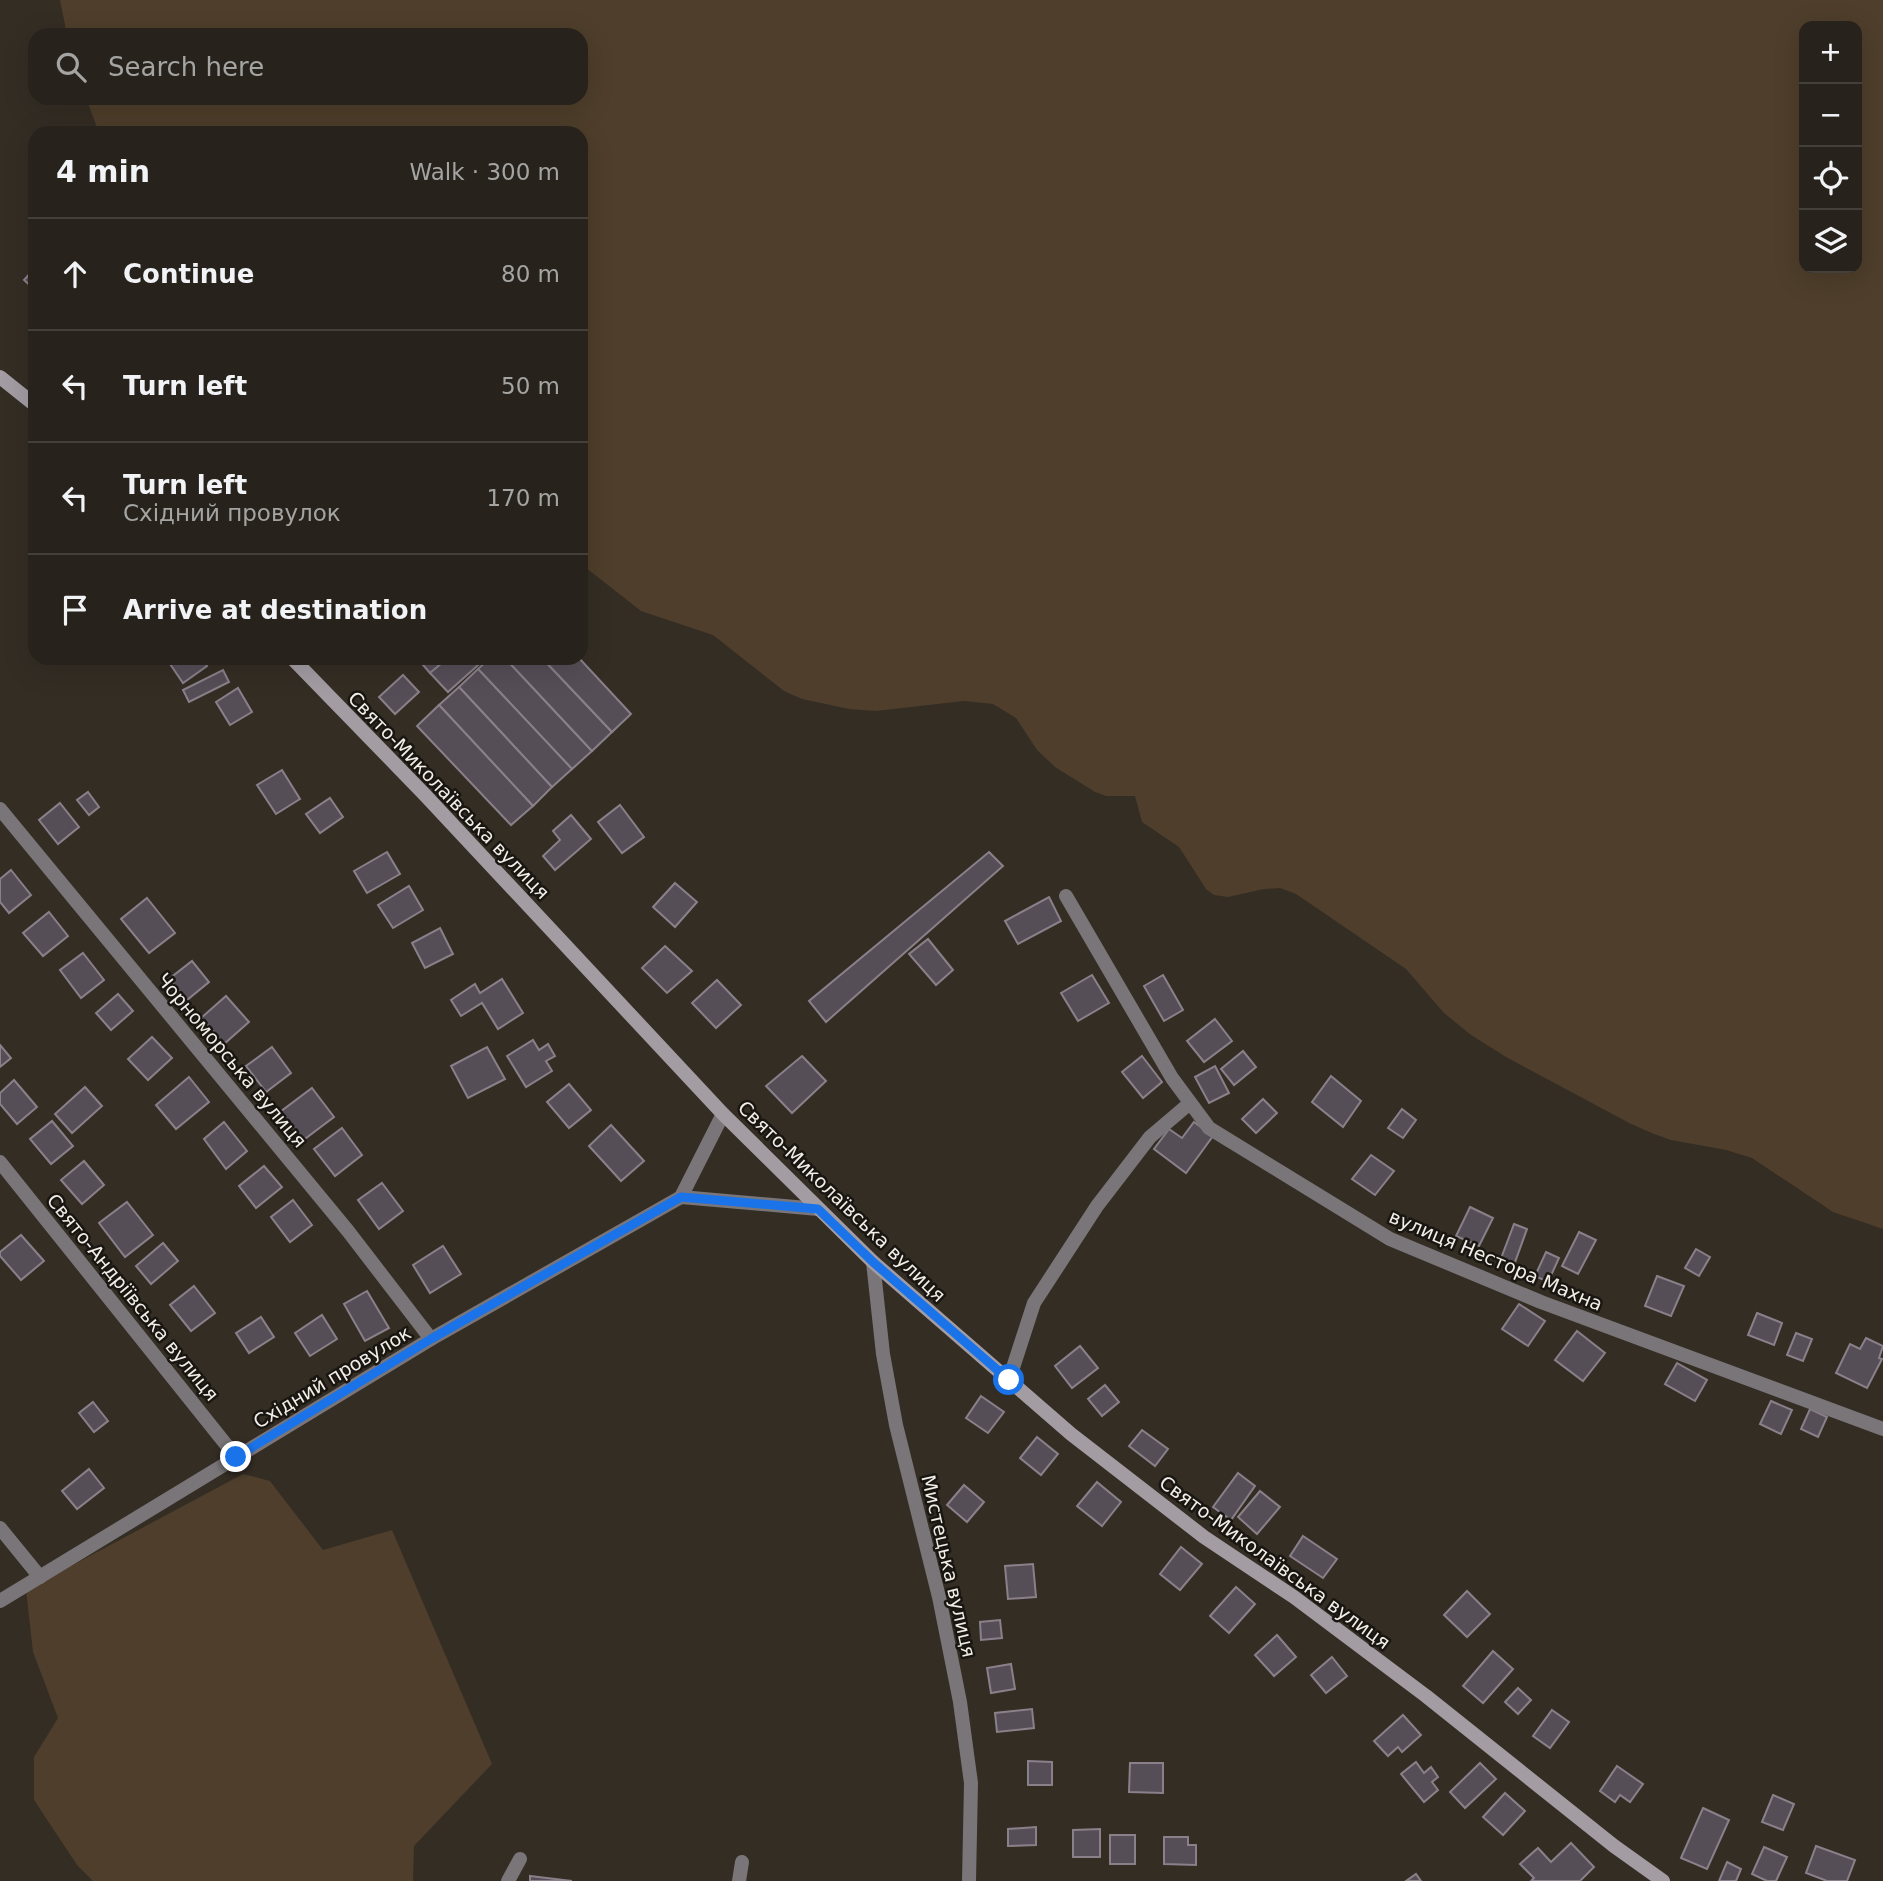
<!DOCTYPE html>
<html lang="en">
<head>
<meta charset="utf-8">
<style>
	body { margin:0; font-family:"DejaVu Sans",sans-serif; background:#2f2a24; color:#f1f3f6 }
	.controls { position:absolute; right:21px; top:21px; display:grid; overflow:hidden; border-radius:14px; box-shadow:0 7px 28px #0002 }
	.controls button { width:63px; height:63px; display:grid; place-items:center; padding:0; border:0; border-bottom:2px solid #433f3a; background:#27221b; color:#f1f3f6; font:35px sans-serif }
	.stop { position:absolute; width:21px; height:21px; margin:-16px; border:5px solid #1a73e8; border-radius:50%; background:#fff }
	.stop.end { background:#1a73e8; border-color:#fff; box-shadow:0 2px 7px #0008 }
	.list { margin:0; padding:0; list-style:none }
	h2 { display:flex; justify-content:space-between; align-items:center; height:91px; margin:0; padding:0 28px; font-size:30px }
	h2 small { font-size:23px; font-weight:400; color:#a4a4a3 }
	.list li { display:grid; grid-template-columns:46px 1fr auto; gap:21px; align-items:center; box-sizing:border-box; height:112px; padding:0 28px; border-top:2px solid #433f3a }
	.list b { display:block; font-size:26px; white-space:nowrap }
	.list p { margin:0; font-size:23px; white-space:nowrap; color:#a4a4a3 }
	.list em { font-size:23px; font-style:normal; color:#a4a4a3 }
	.icon { flex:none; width:38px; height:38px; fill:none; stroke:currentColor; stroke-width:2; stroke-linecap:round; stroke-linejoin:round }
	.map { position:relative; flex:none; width:1883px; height:1881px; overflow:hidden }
	.search { position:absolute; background:#27221b; box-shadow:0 7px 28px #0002; left:28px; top:28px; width:560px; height:77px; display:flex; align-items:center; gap:18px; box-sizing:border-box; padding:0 24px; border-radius:21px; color:#a4a4a3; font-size:26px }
	.panel { position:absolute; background:#27221b; box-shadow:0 7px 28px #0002; left:28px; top:126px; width:560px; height:539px; border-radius:21px }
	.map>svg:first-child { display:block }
	.green { fill:#4e3e2b; fill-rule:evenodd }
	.building { fill:#564e57; stroke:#8a808a; stroke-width:2 }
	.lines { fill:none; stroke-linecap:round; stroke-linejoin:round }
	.street { stroke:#797579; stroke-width:14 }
	.secondary { stroke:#a39da3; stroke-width:14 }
	.route { stroke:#1a73e8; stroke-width:9 }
	.labels { text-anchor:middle; stroke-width:5; stroke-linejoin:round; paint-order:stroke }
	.street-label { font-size:19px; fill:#f2ede7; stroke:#191612 }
</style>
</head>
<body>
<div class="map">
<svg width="1883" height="1881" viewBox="0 0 1883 1881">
	<rect width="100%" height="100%" fill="#342d24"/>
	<g class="green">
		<path d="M60 0H1883V1229L1833 1212 1752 1158 1726 1150 1671 1140 1654 1134 1631 1124 1506 1057 1471 1035 1444 1013 1406 969 1296 894 1280 888 1264 889 1228 897 1214 895 1206 889 1179 847 1142 822 1135 796H1106L1095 792 1055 767 1037 750 1016 718 993 704 964 701 876 711 849 709 802 699 784 691 713 635 641 611 581 564V133H99L86 98H581V35H67ZM1804 26H1857V268H1804Z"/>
		<path d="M243 1474 270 1481 323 1550 392 1530 492 1764 414 1846 413 1881H93L77 1865 34 1800V1757L58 1718 33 1652 26 1590Z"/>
	</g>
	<g class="building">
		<path d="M35 268V288L34 289 24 280Z"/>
		<path d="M166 658H201L207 666 183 683Z"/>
		<path d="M417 658H448L430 673Z"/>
		<path d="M448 658H486L448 692 430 673Z"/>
		<path d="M490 658H505L592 751 572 769 478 669Z"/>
		<path d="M505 658H542L612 732 592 751Z"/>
		<path d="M542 658H579L631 714 612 732Z"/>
		<path d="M478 669 572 769 552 787 459 687Z"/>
		<path d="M223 670 229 682 189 702 183 690Z"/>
		<path d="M403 675 419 692 395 714 379 697Z"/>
		<path d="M459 687 552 787 533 806 439 705Z"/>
		<path d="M238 688 252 712 230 725 216 702Z"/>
		<path d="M439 705 533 806 511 825 417 726Z"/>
		<path d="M282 770 300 799 276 814 257 785Z"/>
		<path d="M88 792 99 807 89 815 77 800Z"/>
		<path d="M330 798 343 817 320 833 306 814Z"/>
		<path d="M60 803 79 827 58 844 39 820Z"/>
		<path d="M620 805 644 837 622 853 598 822Z"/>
		<path d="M571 815 591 839 555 870 543 856 560 840 553 831Z"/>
		<path d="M387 852 400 874 367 893 354 871Z"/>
		<path d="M989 852 1003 866 826 1022 809 1001Z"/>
		<path d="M11 870 31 895 9 913 0 902V879Z"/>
		<path d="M675 883 697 902 675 927 653 907Z"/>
		<path d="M409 886 423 910 393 928 378 905Z"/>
		<path d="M1049 897 1061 921 1018 944 1005 921Z"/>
		<path d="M147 898 175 933 149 953 121 919Z"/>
		<path d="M49 912 68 936 43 956 23 933Z"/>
		<path d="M440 928 453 954 425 968 412 943Z"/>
		<path d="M928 939 953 970 936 985 909 954Z"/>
		<path d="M665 946 692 971 667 993 642 968Z"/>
		<path d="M83 953 104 980 81 998 60 970Z"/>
		<path d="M192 961 209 982 187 1000 169 979Z"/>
		<path d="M1092 975 1109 1003 1078 1021 1061 993Z"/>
		<path d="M1163 975 1183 1010 1164 1021 1144 986Z"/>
		<path d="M502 979 523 1013 498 1029 482 1003 461 1016 451 1000 475 984 480 993Z"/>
		<path d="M717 980 741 1005 716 1028 692 1003Z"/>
		<path d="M118 994 133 1011 111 1030 96 1013Z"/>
		<path d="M226 996 249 1022 224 1044 201 1018Z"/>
		<path d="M1215 1019 1232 1041 1204 1062 1187 1041Z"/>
		<path d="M152 1037 172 1058 148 1080 128 1059Z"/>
		<path d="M533 1040 539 1050 548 1044 555 1056 546 1061 552 1071 526 1087 507 1056Z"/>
		<path d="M0 1045 11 1058 0 1067Z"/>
		<path d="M272 1047 291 1073 266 1092 246 1066Z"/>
		<path d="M487 1047 505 1079 468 1098 451 1066Z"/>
		<path d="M1243 1051 1256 1067 1234 1085 1221 1069Z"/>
		<path d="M802 1056 826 1081 792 1113 766 1086Z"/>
		<path d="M1142 1056 1162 1082 1143 1098 1122 1072Z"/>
		<path d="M1215 1066 1229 1093 1209 1103 1195 1077Z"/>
		<path d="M1331 1076 1361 1101 1343 1127 1312 1102Z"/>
		<path d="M189 1077 209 1102 176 1129 156 1105Z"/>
		<path d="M14 1080 37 1107 17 1124 0 1104V1093Z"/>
		<path d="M569 1084 591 1110 569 1128 547 1102Z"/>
		<path d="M85 1087 102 1106 72 1133 55 1114Z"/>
		<path d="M312 1088 334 1117 302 1141 280 1112Z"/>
		<path d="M1263 1099 1277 1113 1256 1133 1242 1119Z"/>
		<path d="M1402 1109 1416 1120 1403 1138 1388 1128Z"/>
		<path d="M52 1121 73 1146 51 1164 30 1139Z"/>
		<path d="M224 1122 247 1151 226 1169 204 1139Z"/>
		<path d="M1194 1122 1213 1136 1186 1173 1154 1149 1169 1129 1182 1138Z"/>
		<path d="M611 1125 644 1161 621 1181 589 1146Z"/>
		<path d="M342 1128 362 1155 335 1176 314 1149Z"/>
		<path d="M1371 1155 1394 1171 1375 1195 1352 1179Z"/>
		<path d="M84 1161 104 1185 82 1204 61 1180Z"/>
		<path d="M264 1166 282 1187 256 1208 239 1186Z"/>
		<path d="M382 1183 403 1211 379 1229 358 1200Z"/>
		<path d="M293 1200 312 1225 290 1242 271 1217Z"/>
		<path d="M127 1202 153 1235 125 1257 99 1223Z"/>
		<path d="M1470 1207 1493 1218 1479 1246 1456 1236Z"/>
		<path d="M1514 1224 1527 1229 1514 1265 1500 1261Z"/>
		<path d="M1579 1232 1596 1240 1578 1274 1562 1266Z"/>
		<path d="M21 1235 44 1261 21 1280 0 1256V1252Z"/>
		<path d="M163 1243 178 1261 151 1284 136 1266Z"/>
		<path d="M443 1246 461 1274 430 1293 413 1265Z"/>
		<path d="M1696 1249 1710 1257 1699 1276 1685 1268Z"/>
		<path d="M1546 1252 1559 1258 1548 1282 1535 1276Z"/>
		<path d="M1657 1276 1684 1286 1671 1316 1645 1306Z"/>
		<path d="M194 1286 215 1313 191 1331 170 1305Z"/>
		<path d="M367 1291 389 1328 365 1341 344 1304Z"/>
		<path d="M1519 1304 1545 1321 1528 1346 1502 1329Z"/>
		<path d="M1757 1313 1782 1323 1774 1345 1748 1335Z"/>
		<path d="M322 1315 337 1339 310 1356 295 1333Z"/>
		<path d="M261 1317 274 1337 249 1353 236 1333Z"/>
		<path d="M1577 1331 1605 1353 1583 1381 1555 1360Z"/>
		<path d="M1796 1333 1812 1339 1803 1361 1787 1355Z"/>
		<path d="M1866 1338 1883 1346 1879 1358 1882 1359 1867 1388 1836 1373 1850 1344 1860 1349Z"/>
		<path d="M1080 1346 1098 1368 1072 1388 1055 1366Z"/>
		<path d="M1677 1363 1707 1380 1695 1401 1665 1384Z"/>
		<path d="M1105 1385 1119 1402 1102 1416 1088 1399Z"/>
		<path d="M981 1396 1004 1412 988 1433 966 1418Z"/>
		<path d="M1771 1401 1792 1410 1781 1434 1760 1424Z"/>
		<path d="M93 1402 108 1421 94 1432 79 1413Z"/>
		<path d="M1810 1409 1827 1417 1818 1437 1801 1429Z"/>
		<path d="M1142 1430 1168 1449 1155 1466 1129 1446Z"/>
		<path d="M1037 1437 1058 1454 1041 1475 1020 1458Z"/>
		<path d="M89 1469 104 1488 77 1509 62 1491Z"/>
		<path d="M1238 1473 1255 1486 1231 1520 1213 1507Z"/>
		<path d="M1097 1482 1121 1502 1102 1526 1077 1506Z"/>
		<path d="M964 1485 984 1502 967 1522 947 1505Z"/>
		<path d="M1260 1491 1280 1507 1257 1534 1238 1517Z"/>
		<path d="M1303 1536 1337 1559 1323 1578 1290 1556Z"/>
		<path d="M1181 1547 1202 1564 1180 1590 1160 1574Z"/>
		<path d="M1033 1564 1036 1597 1008 1599 1005 1566Z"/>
		<path d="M1236 1587 1255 1604 1229 1633 1210 1616Z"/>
		<path d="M1467 1591 1490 1614 1467 1637 1444 1615Z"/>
		<path d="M1000 1620 1002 1638 981 1640 980 1622Z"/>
		<path d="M1277 1635 1296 1657 1274 1676 1255 1655Z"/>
		<path d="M1493 1651 1513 1669 1483 1703 1463 1686Z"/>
		<path d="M1332 1657 1347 1676 1326 1693 1311 1675Z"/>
		<path d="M1011 1664 1015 1689 991 1693 987 1668Z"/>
		<path d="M1518 1688 1531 1700 1518 1714 1505 1702Z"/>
		<path d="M1032 1709 1034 1728 997 1732 995 1713Z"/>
		<path d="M1552 1710 1569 1722 1550 1748 1533 1736Z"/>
		<path d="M1403 1715 1421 1735 1402 1752 1398 1747 1388 1756 1374 1741Z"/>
		<path d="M1028 1761 1052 1762V1785H1028Z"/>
		<path d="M1416 1762 1424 1773 1431 1767 1438 1777 1432 1782 1438 1790 1424 1802 1401 1774Z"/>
		<path d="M1130 1763H1163V1793L1129 1792Z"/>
		<path d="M1480 1763 1496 1779 1465 1808 1450 1792Z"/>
		<path d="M1617 1766 1643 1784 1630 1802 1620 1795 1615 1802 1600 1791Z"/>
		<path d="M1505 1793 1525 1811 1503 1835 1483 1817Z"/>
		<path d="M1773 1795 1794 1804 1783 1830 1762 1822Z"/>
		<path d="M1703 1808 1729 1820 1707 1869 1681 1858Z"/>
		<path d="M1036 1827V1845L1008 1846V1829Z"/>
		<path d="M1100 1829V1857H1073V1830Z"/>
		<rect x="1110" y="1835" width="25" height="29"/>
		<path d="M1164 1837H1188V1845H1196V1865L1164 1864Z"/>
		<path d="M1571 1843 1594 1867 1580 1881H1531L1534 1878 1520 1864 1538 1848 1551 1862Z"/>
		<path d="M1816 1846 1855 1860 1847 1881H1827L1806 1873Z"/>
		<path d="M1764 1847 1787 1857 1776 1881H1767L1752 1874Z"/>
		<path d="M1727 1862 1741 1869 1736 1881H1719Z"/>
		<path d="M1416 1874 1421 1881H1406Z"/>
		<path d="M530 1876 572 1881H530Z"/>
	</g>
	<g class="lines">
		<g class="street">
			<path d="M0 809 348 1231 431 1339"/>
			<path d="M1066 896 1172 1078 1209 1128 1390 1239 1541 1302 1883 1429"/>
			<path d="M0 1162 236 1457"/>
			<path d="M681 1197 818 1209"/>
			<path d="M873 1262 883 1354 896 1425 939 1597 960 1702 971 1783 969 1881"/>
			<path d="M1009 1380 1034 1303 1097 1206 1150 1137 1190 1103"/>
			<path d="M0 1528 40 1577"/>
			<path d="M0 1601 431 1339 681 1197 723 1114"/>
			<path d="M508 1881 520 1859"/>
			<path d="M739 1881 742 1862"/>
		</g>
		<g class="secondary">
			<path d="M0 377 35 405"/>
			<path d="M292 658 426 796 723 1114 873 1262 1071 1434 1204 1537 1294 1597 1426 1696 1614 1846 1663 1881"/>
		</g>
	</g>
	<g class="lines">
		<path class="route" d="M236 1457 431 1339 681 1197 818 1209 873 1262 1009 1380"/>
	</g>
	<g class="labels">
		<g class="street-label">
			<text transform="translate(449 795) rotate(46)" y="7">Свято-Миколаївська вулиця</text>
			<text transform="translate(232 1060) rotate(50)" y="7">Чорноморська вулиця</text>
			<text transform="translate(842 1201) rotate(44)" y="7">Свято-Миколаївська вулиця</text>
			<text transform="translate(1496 1260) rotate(23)" y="7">вулиця Нестора Махна</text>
			<text transform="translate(133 1297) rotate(51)" y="7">Свято-Андріївська вулиця</text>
			<text transform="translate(332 1377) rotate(-31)" y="7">Східний провулок</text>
			<text transform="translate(1275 1562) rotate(36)" y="7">Свято-Миколаївська вулиця</text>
			<text transform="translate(949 1566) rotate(77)" y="7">Мистецька вулиця</text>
		</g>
	</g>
</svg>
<div class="controls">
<button>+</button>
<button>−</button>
<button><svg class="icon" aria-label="locate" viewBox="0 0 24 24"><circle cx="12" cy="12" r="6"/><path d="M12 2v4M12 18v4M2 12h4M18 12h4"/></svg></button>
<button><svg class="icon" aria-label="layers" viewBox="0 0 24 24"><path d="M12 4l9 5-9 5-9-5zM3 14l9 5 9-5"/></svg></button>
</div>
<div class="stop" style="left:1009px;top:1380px"></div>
<div class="stop end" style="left:236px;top:1457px"></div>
<div class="search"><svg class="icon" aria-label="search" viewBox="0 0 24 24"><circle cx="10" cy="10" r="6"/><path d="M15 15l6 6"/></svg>Search here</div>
<section class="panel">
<h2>4 min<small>Walk · 300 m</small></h2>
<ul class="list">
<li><svg class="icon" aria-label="ahead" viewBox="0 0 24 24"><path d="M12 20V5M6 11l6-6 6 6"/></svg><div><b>Continue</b></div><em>80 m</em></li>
<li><svg class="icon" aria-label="left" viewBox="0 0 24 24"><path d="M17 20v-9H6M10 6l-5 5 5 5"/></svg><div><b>Turn left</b></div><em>50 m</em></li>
<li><svg class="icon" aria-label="left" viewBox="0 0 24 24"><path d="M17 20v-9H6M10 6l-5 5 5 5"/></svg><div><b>Turn left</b><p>Східний провулок</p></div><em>170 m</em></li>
<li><svg class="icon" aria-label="arrive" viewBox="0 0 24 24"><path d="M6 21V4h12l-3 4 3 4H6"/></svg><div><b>Arrive at destination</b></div></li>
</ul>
</section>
</div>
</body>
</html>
